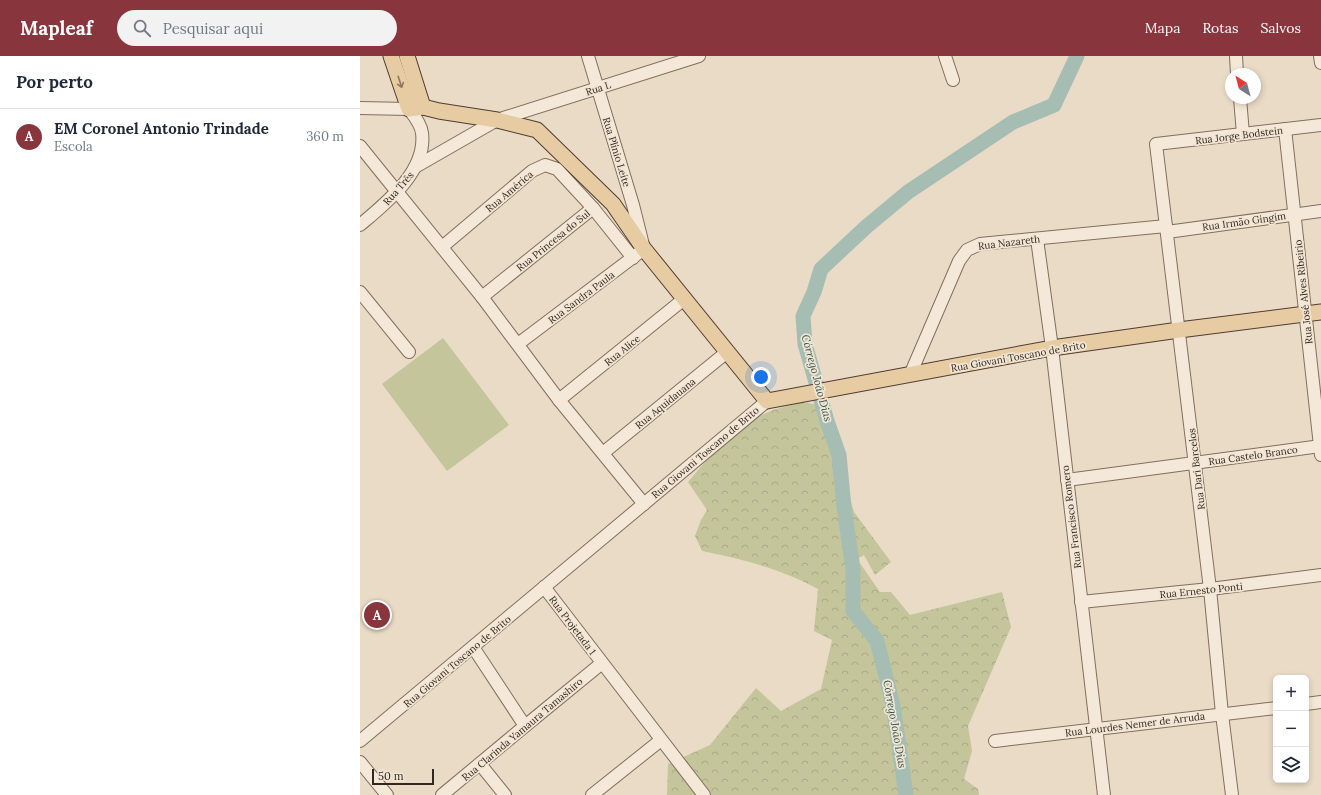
<!DOCTYPE html>
<html lang="pt">
<head>
<meta charset="utf-8">
<style>
	body { margin:0; font-family:Lora,serif; background:#f2f2f3; color:#1f2937 }
	.controls { position:absolute; right:12px; bottom:12px; display:grid; overflow:hidden; border-radius:6px; box-shadow:0 2px 6px #0003 }
	.controls button { width:36px; height:36px; display:grid; place-items:center; padding:0; border:0; border-bottom:1px solid #e0e1e3; background:#fff; color:#1f2937; font:20px sans-serif }
	.compass { position:absolute; left:865px; top:12px; width:36px; height:36px; border-radius:50%; background:#fff; box-shadow:0 2px 6px #0003; rotate:324deg }
	.scale { position:absolute; left:12px; bottom:10px; width:62px; box-sizing:border-box; padding-left:4px; border:2px solid #332720; border-top:0; font-size:11px; line-height:14px; white-space:nowrap; color:#332720; -webkit-text-stroke:3px #f1e6d4; paint-order:stroke }
	.you { position:absolute; left:401px; top:321px; width:14px; height:14px; margin:-10px; border:3px solid #fff; border-radius:50%; background:#1a73e8; box-shadow:0 0 0 6px #1a73e833 }
	.badge { display:grid; place-items:center; width:26px; height:26px; border-radius:50%; background:#89353d; color:#fff; font-size:13px; font-weight:700 }
	.pin { position:absolute; translate:-50% -50%; border:2px solid #fff; box-shadow:0 1px 4px #0006 }
	.list { margin:0; padding:0; list-style:none }
	h2 { display:flex; justify-content:space-between; align-items:center; height:52px; margin:0; padding:0 16px; font-size:17px }
	h2 small { font-size:13px; font-weight:400; color:#747a83 }
	.list li { display:grid; grid-template-columns:26px 1fr auto; gap:12px; align-items:center; box-sizing:border-box; height:56px; padding:0 16px; border-top:1px solid #e0e1e3 }
	.list b { display:block; font-size:15px; white-space:nowrap }
	.list p { margin:0; font-size:13px; white-space:nowrap; color:#747a83 }
	.list em { font-size:13px; font-style:normal; color:#747a83 }
	.icon { flex:none; width:22px; height:22px; fill:none; stroke:currentColor; stroke-width:2; stroke-linecap:round; stroke-linejoin:round }
	.map { position:relative; flex:none; width:961px; height:739px; overflow:hidden }
	header { display:flex; align-items:center; gap:24px; box-sizing:border-box; height:56px; padding:0 20px; background:#89353d; color:#fff }
	header strong { font-size:19px }
	nav { display:flex; gap:22px; margin-inline-start:auto; font-size:14px }
	.search { width:280px; height:36px; background:#f2f2f3; display:flex; align-items:center; gap:10px; box-sizing:border-box; padding:0 14px; border-radius:22px; color:#747a83; font-size:15px }
	main { display:flex }
	aside { flex:1; background:#fff }
	.map>svg:first-child { display:block }
	.grass { fill:#c4c59b }
	.forest { fill:url(#forest-crowns) }
	.lines { fill:none; stroke-linecap:round; stroke-linejoin:round }
	.river { stroke:#a6bdb4; stroke-width:15 }
	.minor-casing { stroke:#826e5e; stroke-width:14 }
	.major-casing { stroke:#503d31; stroke-width:17 }
	.minor { stroke:#f4e9d8; stroke-width:12 }
	.major { stroke:#e7cba2; stroke-width:15 }
	.oneway { stroke:#8d7961 }
	.labels { text-anchor:middle; stroke-width:3.5; stroke-linejoin:round; paint-order:stroke }
	.street-label { font-size:10px; fill:#332720; stroke:#f1e6d4 }
	.water-label { font-size:11px; font-style:italic; fill:#31514c; stroke:#f1e6d4 }
</style>
</head>
<body>
<header>
<strong>Mapleaf</strong>
<div class="search"><svg class="icon" aria-label="search" viewBox="0 0 24 24"><circle cx="10" cy="10" r="6"/><path d="M15 15l6 6"/></svg>Pesquisar aqui</div>
<nav><a>Mapa</a><a>Rotas</a><a>Salvos</a></nav>
</header>
<main>
<aside>
<h2>Por perto<small></small></h2>
<ul class="list">
<li><span class="badge">A</span><div><b>EM Coronel Antonio Trindade</b><p>Escola</p></div><em>360 m</em></li>
</ul>
</aside>
<div class="map">
<svg width="961" height="739" viewBox="0 0 961 739">
	<defs>
		<pattern id="forest-crowns" width="20" height="18" patternUnits="userSpaceOnUse"><rect width="20" height="18" fill="#c4c59b"/><path d="M2 6a3 3 0 1 1 6 0M12 15a3 3 0 1 1 6 0" fill="none" stroke="#a9a985"/></pattern>
	</defs>
	<rect width="100%" height="100%" fill="#e9dbc6"/>
	<path class="grass" d="M83 282 149 369 87 415 22 328Z"/>
	<path class="forest" d="M442 346 464 350 471 362 480 385 486 429 494 456 531 506 515 519 504 499 497 503 520 536H531L550 559 642 536 651 571 608 670 612 695 604 723 618 733 619 739H307L308 708 350 689 396 632 421 655 461 633 472 584 454 575 458 533C422 513 382 503 342 495L335 480 341 464 347 454 328 426 374 372 413 354Z"/>
	<g class="lines">
		<path class="river" d="M546 739 533 649 517 585 493 555V513L484 451 479 399 467 365 445 288 443 260 454 236 461 213 506 171 548 136 653 66 694 49 717 0"/>
		<defs>
			<g id="minor">
				<path d="M585 0 593 24"/>
				<path d="M876 0 877 18"/>
				<path d="M960 0 961 7"/>
				<path d="M880 42 883 78"/>
				<path d="M0 52 49 53C54 60 61 68 62 77 67 115 26 147 0 169"/>
				<path d="M925 73 961 399"/>
				<path d="M0 90 122 241 199 344 284 448"/>
				<path d="M55 111 137 64 339 0"/>
				<path d="M807 176 961 155"/>
				<path d="M677 183 692 292 744 739"/>
				<path d="M82 191 172 115 185 109 197 113 233 152"/>
				<path d="M0 236 49 296"/>
				<path d="M122 241 233 152 273 202"/>
				<path d="M158 288 284 193 273 149 228 0"/>
				<path d="M550 319 599 205 607 194 620 188 806 170"/>
				<path d="M199 344 324 243"/>
				<path d="M243 397 367 296"/>
				<path d="M707 424 961 390"/>
				<path d="M184 531 344 739"/>
				<path d="M721 546 850 533 961 519"/>
				<path d="M113 591 165 670"/>
				<path d="M946 648 961 646"/>
				<path d="M0 685 407 345"/>
				<path d="M635 685 916 652"/>
				<path d="M0 706 27 739"/>
				<path d="M120 708 145 739"/>
				<path d="M82 739 165 670 242 607"/>
				<path d="M232 739 301 684"/>
				<path d="M872 739 862 658 850 533 796 88 961 69"/>
			</g>
			<g id="major">
				<path d="M31 0 49 53 63 51 79 55 137 64 177 74 253 148 284 193 407 345 692 292 819 274 961 256"/>
				<path d="M47 0 63 51"/>
			</g>
		</defs>
		<use href="#minor" class="minor-casing"/>
		<use href="#major" class="major-casing"/>
		<use href="#minor" class="minor"/>
		<use href="#major" class="major"/>
	</g>
	<defs><path id="oneway-shaft" d="M-6 0H5M1.5-3L5.5 0L1.5 3" fill="none" stroke-width="1.6" stroke-linecap="round" stroke-linejoin="round"/></defs>
	<use class="oneway" href="#oneway-shaft" transform="translate(40 26) rotate(72)"/>
	<g class="labels">
		<g class="street-label">
			<text transform="translate(238 32) rotate(-18)" y="4">Rua L</text>
			<text transform="translate(879 79) rotate(-7)" y="4">Rua Jorge Bodstein</text>
			<text transform="translate(257 96) rotate(73)" y="4">Rua Plínio Leite</text>
			<text transform="translate(38 132) rotate(-49)" y="4">Rua Três</text>
			<text transform="translate(149 135) rotate(-40)" y="4">Rua América</text>
			<text transform="translate(884 165) rotate(-8)" y="4">Rua Irmão Gingim</text>
			<text transform="translate(193 184) rotate(-39)" y="4">Rua Princesa do Sul</text>
			<text transform="translate(649 186) rotate(-7)" y="4">Rua Nazareth</text>
			<text transform="translate(943 236) rotate(-96)" y="4">Rua José Alves Ribeirio</text>
			<text transform="translate(221 241) rotate(-37)" y="4">Rua Sandra Paula</text>
			<text transform="translate(262 294) rotate(-39)" y="4">Rua Alice</text>
			<text transform="translate(658 300) rotate(-10)" y="4">Rua Giovani Toscano de Brito</text>
			<text transform="translate(305 347) rotate(-39)" y="4">Rua Aquidauana</text>
			<text transform="translate(345 396) rotate(-40)" y="4">Rua Giovani Toscano de Brito</text>
			<text transform="translate(893 399) rotate(-8)" y="4">Rua Castelo Branco</text>
			<text transform="translate(836 413) rotate(-97)" y="4">Rua Dari Barcelos</text>
			<text transform="translate(711 461) rotate(-97)" y="4">Rua Francisco Romero</text>
			<text transform="translate(841 534) rotate(-6)" y="4">Rua Ernesto Ponti</text>
			<text transform="translate(213 569) rotate(53)" y="4">Rua Projetada 1</text>
			<text transform="translate(97 605) rotate(-40)" y="4">Rua Giovani Toscano de Brito</text>
			<text transform="translate(775 668) rotate(-7)" y="4">Rua Lourdes Nemer de Arruda</text>
			<text transform="translate(162 673) rotate(-40)" y="4">Rua Clarinda Yamaura Tamashiro</text>
		</g>
		<g class="water-label">
			<text transform="translate(457 322) rotate(75)" y="4">Córrego João Dias</text>
			<text transform="translate(535 668) rotate(80)" y="4">Córrego João Dias</text>
		</g>
	</g>
</svg>
<div class="controls">
<button>+</button>
<button>−</button>
<button><svg class="icon" aria-label="layers" viewBox="0 0 24 24"><path d="M12 4l9 5-9 5-9-5zM3 14l9 5 9-5"/></svg></button>
</div>
<svg class="compass" viewBox="-18 -18 36 36"><path d="M0-13l5 13h-10z" fill="#e53935"/><path d="M0 13l5-13h-10z" fill="#747a83"/></svg>
<div class="scale">50 m</div>
<div class="you"></div>
<div class="pin badge" style="left:17px;top:559px">A</div>
</div>
</main>
</body>
</html>
